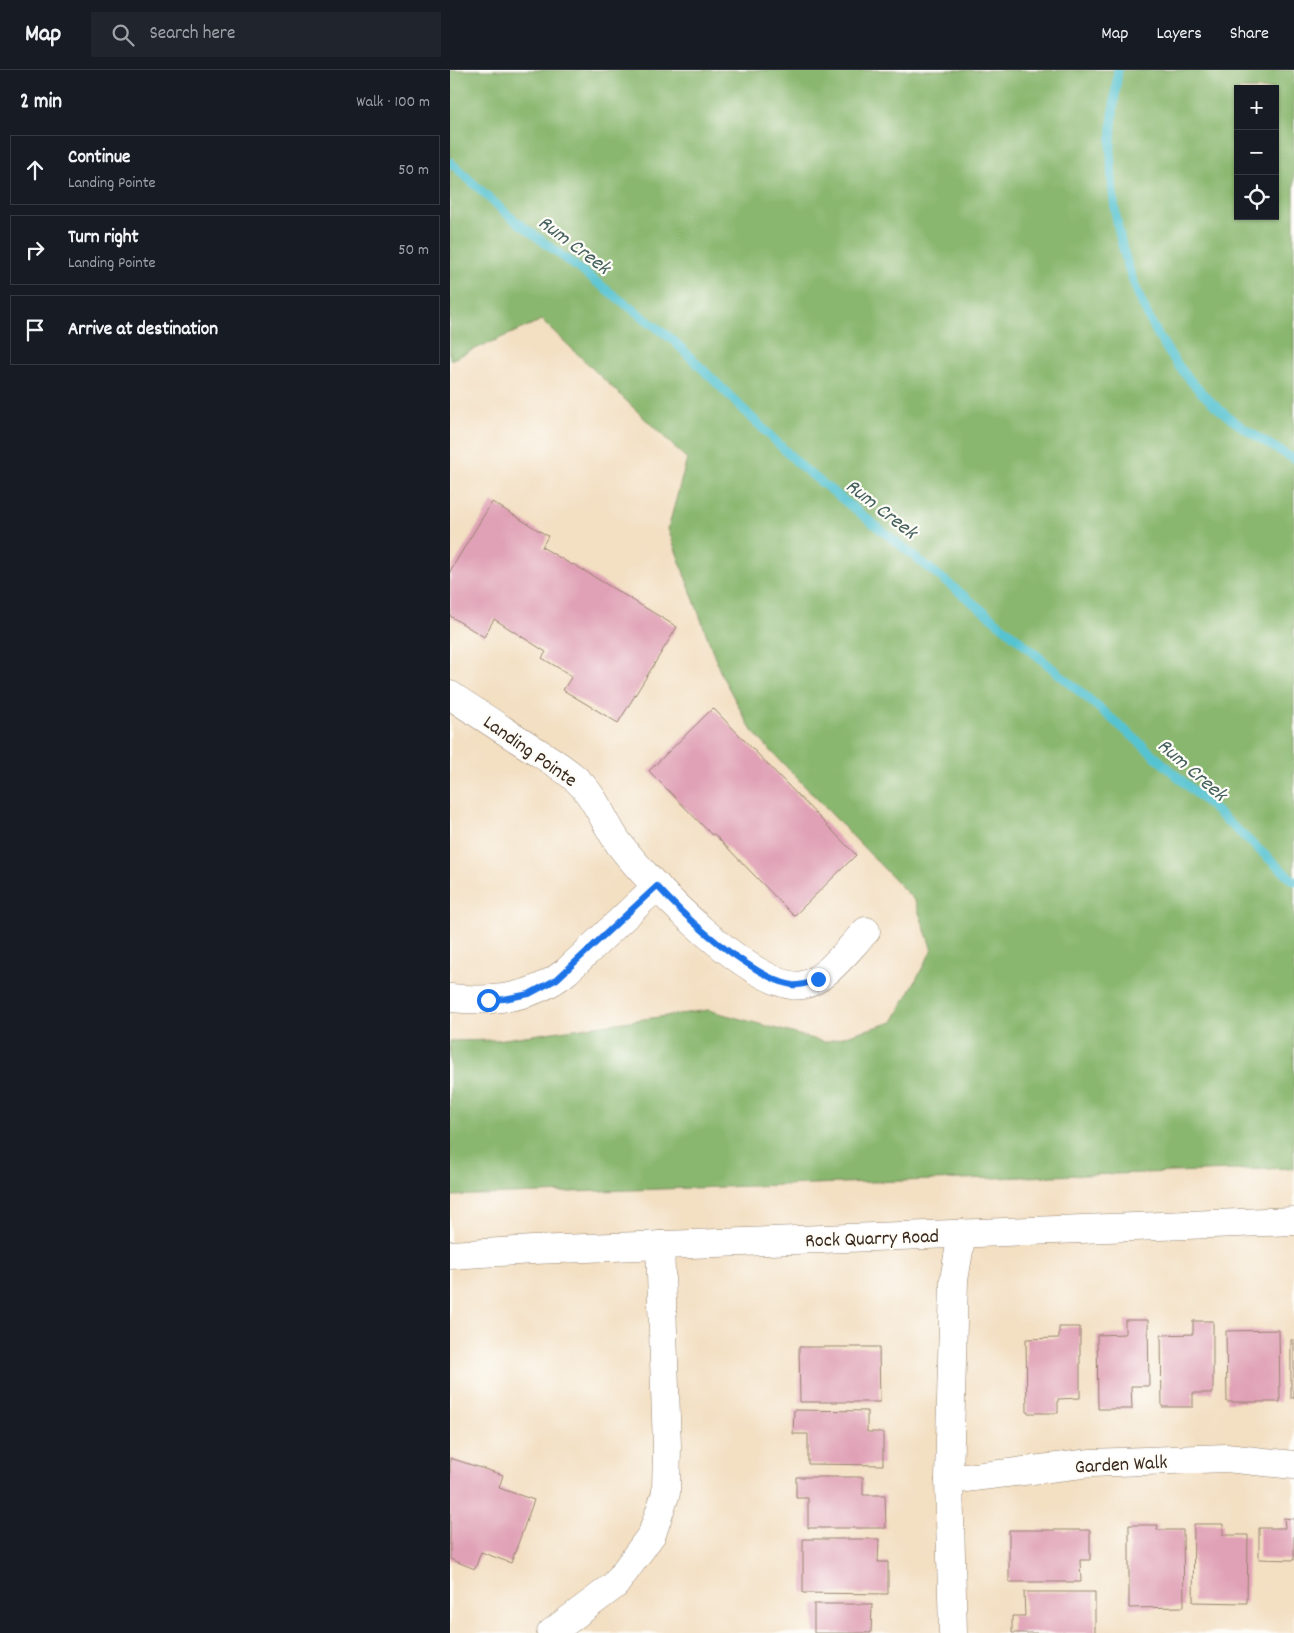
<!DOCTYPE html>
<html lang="en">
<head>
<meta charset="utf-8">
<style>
	body { margin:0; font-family:Dekko,sans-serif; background:#20242c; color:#f1f3f6 }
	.controls { position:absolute; right:15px; top:15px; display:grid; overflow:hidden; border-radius:0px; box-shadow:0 1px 4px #0004 }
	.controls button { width:45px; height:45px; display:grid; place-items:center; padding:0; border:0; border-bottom:1px solid #363941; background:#171b24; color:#f1f3f6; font:25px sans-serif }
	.stop { position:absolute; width:15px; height:15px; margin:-11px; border:4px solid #1a73e8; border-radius:50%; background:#fff }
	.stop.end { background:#1a73e8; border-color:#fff; box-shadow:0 1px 5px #0008 }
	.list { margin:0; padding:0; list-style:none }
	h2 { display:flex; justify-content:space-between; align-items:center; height:65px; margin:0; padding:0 20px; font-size:21px }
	h2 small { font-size:16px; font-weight:400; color:#9ea1a6 }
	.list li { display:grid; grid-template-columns:32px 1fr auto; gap:15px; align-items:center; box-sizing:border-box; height:70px; margin:0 10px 10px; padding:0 10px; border:1px solid #363941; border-radius:0px }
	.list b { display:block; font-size:19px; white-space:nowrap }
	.list p { margin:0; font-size:16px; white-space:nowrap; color:#9ea1a6 }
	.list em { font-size:16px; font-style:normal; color:#9ea1a6 }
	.icon { flex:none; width:28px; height:28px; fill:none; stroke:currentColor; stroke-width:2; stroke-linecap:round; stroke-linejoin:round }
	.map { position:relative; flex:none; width:844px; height:1563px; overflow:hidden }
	header { display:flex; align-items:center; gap:30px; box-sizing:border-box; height:70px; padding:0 25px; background:#171b24; border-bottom:1px solid #363941 }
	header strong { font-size:24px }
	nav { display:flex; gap:28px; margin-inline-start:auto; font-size:18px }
	.search { width:350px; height:45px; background:#20242c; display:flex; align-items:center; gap:12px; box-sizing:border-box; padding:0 18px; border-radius:0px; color:#9ea1a6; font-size:19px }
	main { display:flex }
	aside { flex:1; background:#171b24 }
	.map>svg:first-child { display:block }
	.forest { fill:#8ab76f; stroke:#627046; fill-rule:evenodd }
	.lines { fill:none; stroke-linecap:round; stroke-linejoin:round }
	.stream { stroke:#57c3d1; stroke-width:9 }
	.building { fill:#e0a1b6 }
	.minor-casing { stroke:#978470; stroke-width:29 }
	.minor { stroke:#fff; stroke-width:28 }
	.route { stroke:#1a73e8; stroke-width:6 }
	.labels { text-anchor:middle; stroke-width:4.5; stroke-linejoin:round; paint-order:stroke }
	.street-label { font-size:20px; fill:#3b2a1e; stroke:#fdfcf7 }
	.water-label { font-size:21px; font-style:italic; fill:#45605d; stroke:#fdfcf7 }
</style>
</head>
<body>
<header>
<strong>Map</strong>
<div class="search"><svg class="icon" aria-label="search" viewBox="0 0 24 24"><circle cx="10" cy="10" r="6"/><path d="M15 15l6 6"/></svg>Search here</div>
<nav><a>Map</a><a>Layers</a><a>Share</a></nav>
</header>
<main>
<aside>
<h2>2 min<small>Walk · 100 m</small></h2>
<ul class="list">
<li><svg class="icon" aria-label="ahead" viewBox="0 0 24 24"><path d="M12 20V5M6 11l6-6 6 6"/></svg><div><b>Continue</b><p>Landing Pointe</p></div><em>50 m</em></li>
<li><svg class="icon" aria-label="right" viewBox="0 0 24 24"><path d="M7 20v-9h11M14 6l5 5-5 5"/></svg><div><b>Turn right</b><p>Landing Pointe</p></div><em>50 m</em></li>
<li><svg class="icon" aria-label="arrive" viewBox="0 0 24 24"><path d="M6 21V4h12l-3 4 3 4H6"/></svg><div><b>Arrive at destination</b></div></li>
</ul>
</aside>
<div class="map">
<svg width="844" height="1563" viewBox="0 0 844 1563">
	<rect width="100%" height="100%" fill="#fdfcf7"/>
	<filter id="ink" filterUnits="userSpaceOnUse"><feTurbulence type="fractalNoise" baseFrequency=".02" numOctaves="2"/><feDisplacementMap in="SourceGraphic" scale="10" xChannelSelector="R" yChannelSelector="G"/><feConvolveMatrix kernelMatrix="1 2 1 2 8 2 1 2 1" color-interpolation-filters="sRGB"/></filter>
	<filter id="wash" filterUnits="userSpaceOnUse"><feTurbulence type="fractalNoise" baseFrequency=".0096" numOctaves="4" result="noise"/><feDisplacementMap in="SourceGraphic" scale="20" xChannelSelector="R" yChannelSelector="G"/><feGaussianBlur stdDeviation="1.12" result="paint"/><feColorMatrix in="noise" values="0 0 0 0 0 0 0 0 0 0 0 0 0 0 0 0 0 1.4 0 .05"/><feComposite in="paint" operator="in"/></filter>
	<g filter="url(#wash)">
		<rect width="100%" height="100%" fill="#f3dfc2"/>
		<path class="forest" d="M0 0H844V1098L0 1126V971L47 970 258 940 375 972 443 952 482 880 465 831 302 661 271 604 218 459 237 389 92 250 0 290ZM788 19H825V146H788Z"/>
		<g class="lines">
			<g class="stream">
				<path d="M668 0C665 29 660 57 661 87 662 185 701 287 780 348 800 364 822 376 844 389"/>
				<path d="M0 92 58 145 223 270 352 397 557 560 681 665 844 811"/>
			</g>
		</g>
		<g id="blocks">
			<g class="building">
				<path d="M42 432 98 466 92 477 122 495 123 494 227 557 168 653 113 620 122 606 92 588 96 582 44 549 34 567 0 546V501Z"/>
				<path d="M263 638 406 785 344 846 264 764 262 765 199 701Z"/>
				<path d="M675 1250H698L699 1316H681L682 1339H648L647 1265 675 1264Z"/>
				<path d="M743 1251H763V1323H743V1337H712L711 1265 743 1264Z"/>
				<path d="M609 1257H630V1328L608 1329V1343H577L576 1269 609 1268Z"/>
				<path d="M829 1260 830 1332H777L776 1261Z"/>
				<rect x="841" y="1270" width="3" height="58"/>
				<path d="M349 1277H429L430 1332H350Z"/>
				<path d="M344 1340 417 1341V1362H433V1395L358 1394V1364H343Z"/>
				<path d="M0 1388 53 1405 49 1418 84 1430 61 1493 31 1482 25 1499 0 1489Z"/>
				<path d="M346 1407H413V1425H435L436 1458H358V1428H346Z"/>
				<path d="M834 1448 844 1449V1490L809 1489V1458H835Z"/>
				<path d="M744 1454H773V1465H798L797 1533 743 1532Z"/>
				<path d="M679 1455H708L707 1460H733L734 1537 679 1538Z"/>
				<path d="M559 1460H640V1490H630L631 1512H559Z"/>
				<path d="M353 1469H429L428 1492H438V1524L353 1523Z"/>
				<path d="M574 1522H645V1563H562V1546H575Z"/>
				<path d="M364 1534H422L421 1563H364Z"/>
			</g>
		</g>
	</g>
	<g filter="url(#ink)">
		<use href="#blocks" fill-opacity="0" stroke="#978470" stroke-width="1"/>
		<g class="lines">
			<defs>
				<g id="minor">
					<path d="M0 625C27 643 53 660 80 677 97 688 115 698 129 712 147 729 155 755 170 775 197 811 307 924 353 915 376 910 399 878 416 861"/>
					<path d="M0 928C43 932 83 929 117 901L207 816"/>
					<path d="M0 1185 83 1180 844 1151"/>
					<path d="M499 1410 641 1393 776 1388 844 1395"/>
					<path d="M101 1563 165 1515 202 1464 216 1423 217 1376 210 1175"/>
					<path d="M503 1563 499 1410 504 1210 512 1163"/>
				</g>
			</defs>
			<use href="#minor" class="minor-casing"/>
			<use href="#minor" class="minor"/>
		</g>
	</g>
	<g class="lines" filter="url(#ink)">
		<path class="route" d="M38 930 54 929 79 924 107 909 207 816C236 848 269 877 307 900 317 906 330 913 342 915 351 916 359 913 368 909"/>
	</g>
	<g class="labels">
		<g class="street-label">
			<text transform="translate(81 680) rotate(35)" y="7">Landing Pointe</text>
			<text transform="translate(422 1167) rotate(-2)" y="7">Rock Quarry Road</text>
			<text transform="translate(671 1393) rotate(-3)" y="7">Garden Walk</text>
		</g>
		<g class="water-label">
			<text transform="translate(125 174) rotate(37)" y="7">Rum Creek</text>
			<text transform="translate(432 438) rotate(38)" y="7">Rum Creek</text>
			<text transform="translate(743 699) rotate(41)" y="7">Rum Creek</text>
		</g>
	</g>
</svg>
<div class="controls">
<button>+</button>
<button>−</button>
<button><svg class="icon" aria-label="locate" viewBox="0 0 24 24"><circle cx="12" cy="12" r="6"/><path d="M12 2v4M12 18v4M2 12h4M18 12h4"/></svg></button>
</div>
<div class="stop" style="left:38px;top:930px"></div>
<div class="stop end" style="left:368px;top:909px"></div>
</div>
</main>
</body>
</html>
